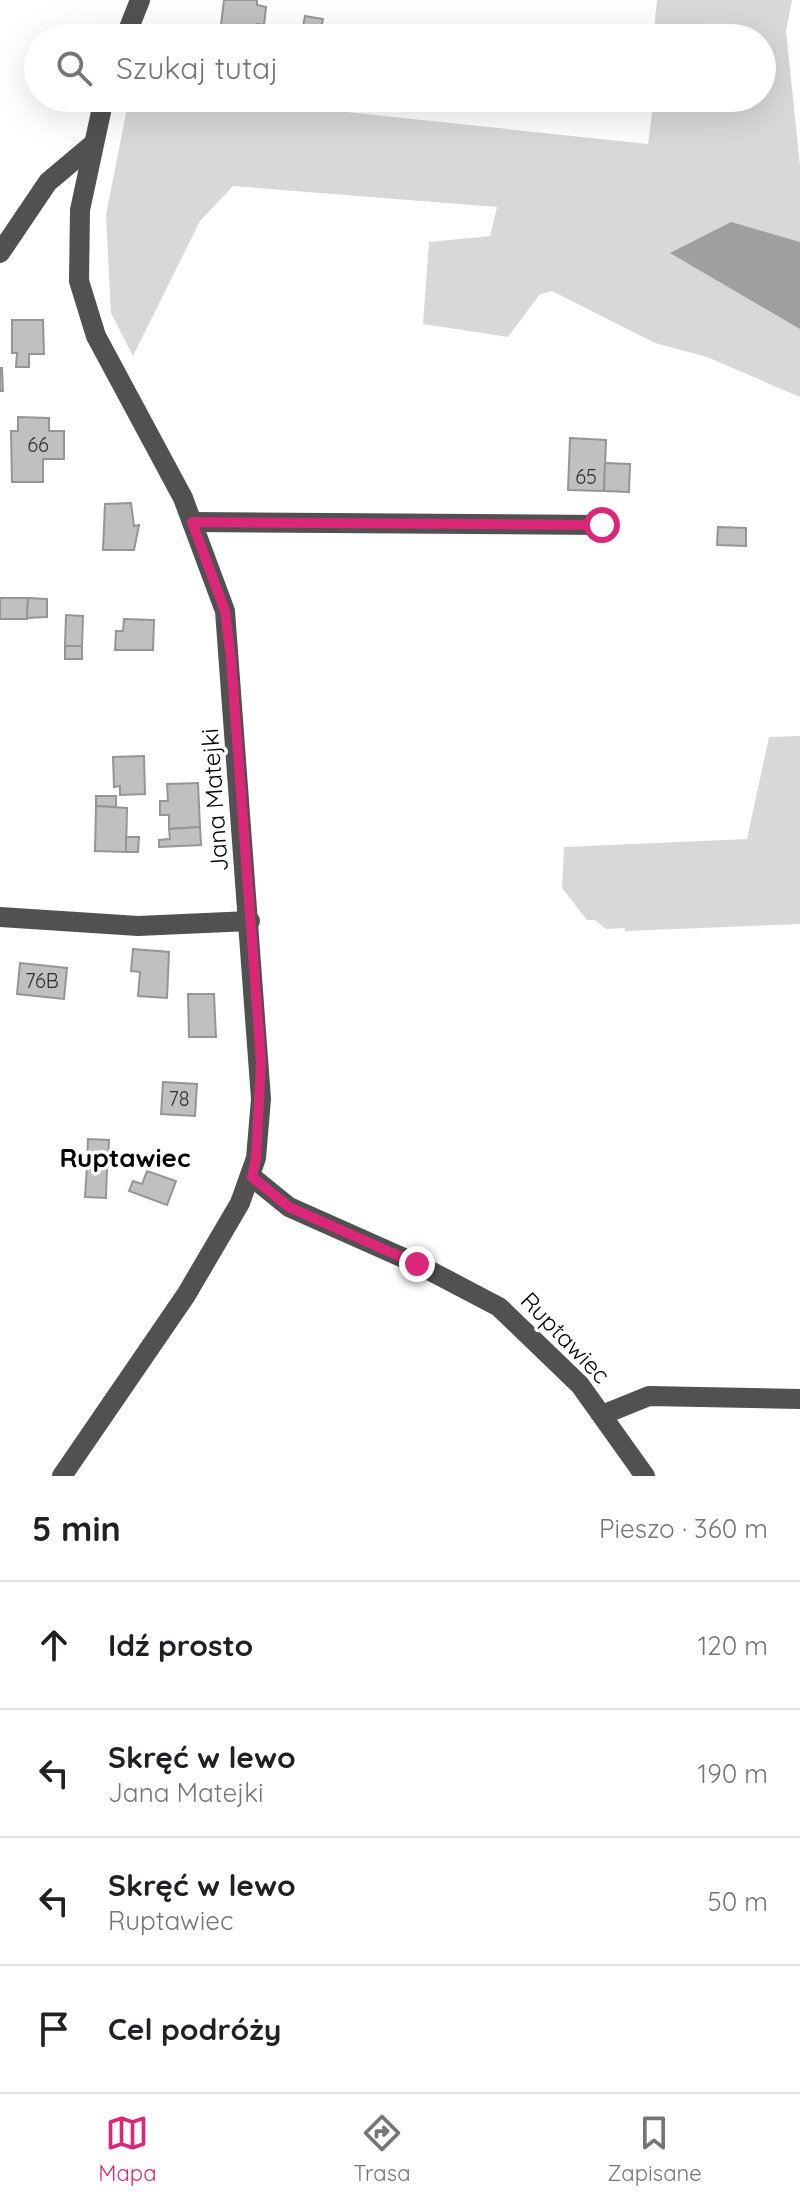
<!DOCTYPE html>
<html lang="pl">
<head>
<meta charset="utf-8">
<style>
	body { margin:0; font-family:Quicksand,sans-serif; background:#f6f6f6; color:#202124 }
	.stop { position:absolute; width:24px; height:24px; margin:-18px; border:6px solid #db2777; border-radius:50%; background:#fff }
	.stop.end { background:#db2777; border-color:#fff; box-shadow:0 2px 8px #0008 }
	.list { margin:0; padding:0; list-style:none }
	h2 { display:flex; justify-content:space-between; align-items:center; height:104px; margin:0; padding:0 32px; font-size:34px }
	h2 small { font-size:26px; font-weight:400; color:#757577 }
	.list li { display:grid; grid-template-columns:52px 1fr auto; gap:24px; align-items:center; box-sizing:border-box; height:128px; padding:0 32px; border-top:2px solid #e0e0e0 }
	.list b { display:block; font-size:30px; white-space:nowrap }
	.list p { margin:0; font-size:26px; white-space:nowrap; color:#757577 }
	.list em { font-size:26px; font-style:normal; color:#757577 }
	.icon { flex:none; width:44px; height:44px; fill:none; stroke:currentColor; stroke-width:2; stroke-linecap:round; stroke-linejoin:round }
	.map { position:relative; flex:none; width:800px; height:1476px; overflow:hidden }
	.search { position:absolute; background:#fff; box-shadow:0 8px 32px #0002; left:24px; right:24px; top:24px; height:88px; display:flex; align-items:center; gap:20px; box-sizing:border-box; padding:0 28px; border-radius:44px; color:#757577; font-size:30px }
	.sheet { height:616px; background:#fff }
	nav { display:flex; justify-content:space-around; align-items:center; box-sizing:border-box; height:112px; border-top:2px solid #e0e0e0; background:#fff; font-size:22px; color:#757577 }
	nav a { display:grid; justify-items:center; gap:4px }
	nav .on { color:#db2777 }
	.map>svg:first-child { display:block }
	.green { fill:#d8d8d8 }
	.water { fill:#9f9f9f }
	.building { fill:#c0c0c0; stroke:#959595; stroke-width:2 }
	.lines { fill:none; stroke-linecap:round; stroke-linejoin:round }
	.minor { stroke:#515151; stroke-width:20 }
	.route { stroke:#db2777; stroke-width:10 }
	.labels { text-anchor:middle; stroke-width:7; stroke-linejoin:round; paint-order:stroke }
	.number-label { font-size:20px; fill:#303030 }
	.street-label { font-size:24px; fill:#000; stroke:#fff }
	.neighbourhood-label { font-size:26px; font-weight:bold; fill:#000; stroke:#fff }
</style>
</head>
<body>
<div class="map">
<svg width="800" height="1476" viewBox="0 0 800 1476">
	<rect width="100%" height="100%" fill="#fff"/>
	<g class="green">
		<path d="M657 0H792L786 31 800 166V397L707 357 655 343 552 291 540 294 508 337 423 324 429 242 490 236 497 207 233 186 200 221 133 356 111 313 106 215 129 98H215L648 144 654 98H762V38H653Z"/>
		<path d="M800 736V924L625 931V928L606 929 595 920H587L562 888 564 847 747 839 769 737Z"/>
	</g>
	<path class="water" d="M731 222 800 242V329L670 253Z"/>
	<g class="building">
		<path d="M224 0H257V5L266 7 264 25 257 24 256 31 221 25Z"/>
		<path d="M305 16 323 19 319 38H301Z"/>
		<path d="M12 320H43L44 354H29V367H16L17 353H12Z"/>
		<path d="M0 368H2L3 391H0Z"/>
		<path d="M18 417 49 418V431H64V459H43V482H12L11 431H18Z"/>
		<path d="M570 438 606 440 604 491 568 490Z"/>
		<path d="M605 463 630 464 629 492 604 491Z"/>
		<path d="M131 503 134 526 139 525 134 550H103L105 504Z"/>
		<path d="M718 527 746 528V546L717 545Z"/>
		<path d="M0 598H28L27 619H0Z"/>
		<path d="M28 598 47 599V617L27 618Z"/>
		<path d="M66 615 83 616 82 646H65Z"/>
		<path d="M124 619 154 620 153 650H115L116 631H123Z"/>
		<rect x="65" y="646" width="17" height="13"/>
		<path d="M144 756 145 794 120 795V786L114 787 113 757Z"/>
		<path d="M198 783 200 827 169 829V815H160V801H168L167 784Z"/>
		<path d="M96 796H116V807L96 806Z"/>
		<path d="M96 806 127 808 126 852 95 851Z"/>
		<path d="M200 827 201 845 159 847V840L170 839 169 829Z"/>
		<path d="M126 837H139L138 852H126Z"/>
		<path d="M133 949 169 952 167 998 138 996 140 972 131 971Z"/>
		<path d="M20 963 67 968 64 999 17 994Z"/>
		<path d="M188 994H214L216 1037H189Z"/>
		<path d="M163 1082 197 1084 195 1116 161 1114Z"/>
		<path d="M88 1139 109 1140 108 1167 87 1166Z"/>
		<path d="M87 1166 107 1167 106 1198 85 1197Z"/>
		<path d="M147 1171 176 1181 167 1205 129 1191 133 1181 142 1184Z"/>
	</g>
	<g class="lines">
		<g class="minor">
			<path d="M125 38 140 0"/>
			<path d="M0 253 48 182 92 145"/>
			<path d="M192 522 602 525"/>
			<path d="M0 917 138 926 250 921"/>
			<path d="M252 1177 289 1207 417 1264 499 1307 580 1385 645 1476"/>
			<path d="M602 1415 649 1396 800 1399"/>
			<path d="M62 1476 186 1295 240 1203 256 1158 261 1099 225 611 183 498 96 336 79 281 80 210 104 98"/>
		</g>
	</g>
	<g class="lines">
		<path class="route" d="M417 1264 289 1207 252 1177 256 1158 261 1062 231 659 225 611 192 522 602 525"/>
	</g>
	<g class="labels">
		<g class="number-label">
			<text x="38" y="452">66</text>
			<text x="586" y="484">65</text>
			<text x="42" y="988">76B</text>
			<text x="179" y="1106">78</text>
		</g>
		<g class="street-label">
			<text transform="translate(215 800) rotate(-94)" y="8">Jana Matejki</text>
			<text transform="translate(565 1338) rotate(46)" y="8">Ruptawiec</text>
		</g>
		<g class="neighbourhood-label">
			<text x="125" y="1167">Ruptawiec</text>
		</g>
	</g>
</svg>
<div class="stop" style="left:602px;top:525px"></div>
<div class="stop end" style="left:417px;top:1264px"></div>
<div class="search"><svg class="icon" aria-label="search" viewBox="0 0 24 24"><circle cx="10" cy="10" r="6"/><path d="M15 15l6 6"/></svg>Szukaj tutaj</div>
</div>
<section class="sheet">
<h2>5 min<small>Pieszo · 360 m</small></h2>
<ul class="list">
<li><svg class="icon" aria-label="ahead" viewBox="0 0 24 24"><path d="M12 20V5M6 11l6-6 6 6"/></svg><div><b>Idź prosto</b></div><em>120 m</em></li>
<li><svg class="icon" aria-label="left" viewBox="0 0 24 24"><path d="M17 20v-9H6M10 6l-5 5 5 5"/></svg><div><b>Skręć w lewo</b><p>Jana Matejki</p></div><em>190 m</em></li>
<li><svg class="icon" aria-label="left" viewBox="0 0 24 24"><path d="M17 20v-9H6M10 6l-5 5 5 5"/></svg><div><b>Skręć w lewo</b><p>Ruptawiec</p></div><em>50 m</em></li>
<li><svg class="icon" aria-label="arrive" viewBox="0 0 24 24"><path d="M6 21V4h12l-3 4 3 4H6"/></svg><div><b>Cel podróży</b></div></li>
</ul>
</section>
<nav>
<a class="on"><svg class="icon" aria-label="map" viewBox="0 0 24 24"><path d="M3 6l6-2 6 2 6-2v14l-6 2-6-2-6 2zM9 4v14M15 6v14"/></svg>Mapa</a>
<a><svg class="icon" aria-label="directions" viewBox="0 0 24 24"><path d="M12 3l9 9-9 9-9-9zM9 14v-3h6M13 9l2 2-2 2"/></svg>Trasa</a>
<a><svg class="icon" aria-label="saved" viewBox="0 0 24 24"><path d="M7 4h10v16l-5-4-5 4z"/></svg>Zapisane</a>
</nav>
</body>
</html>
